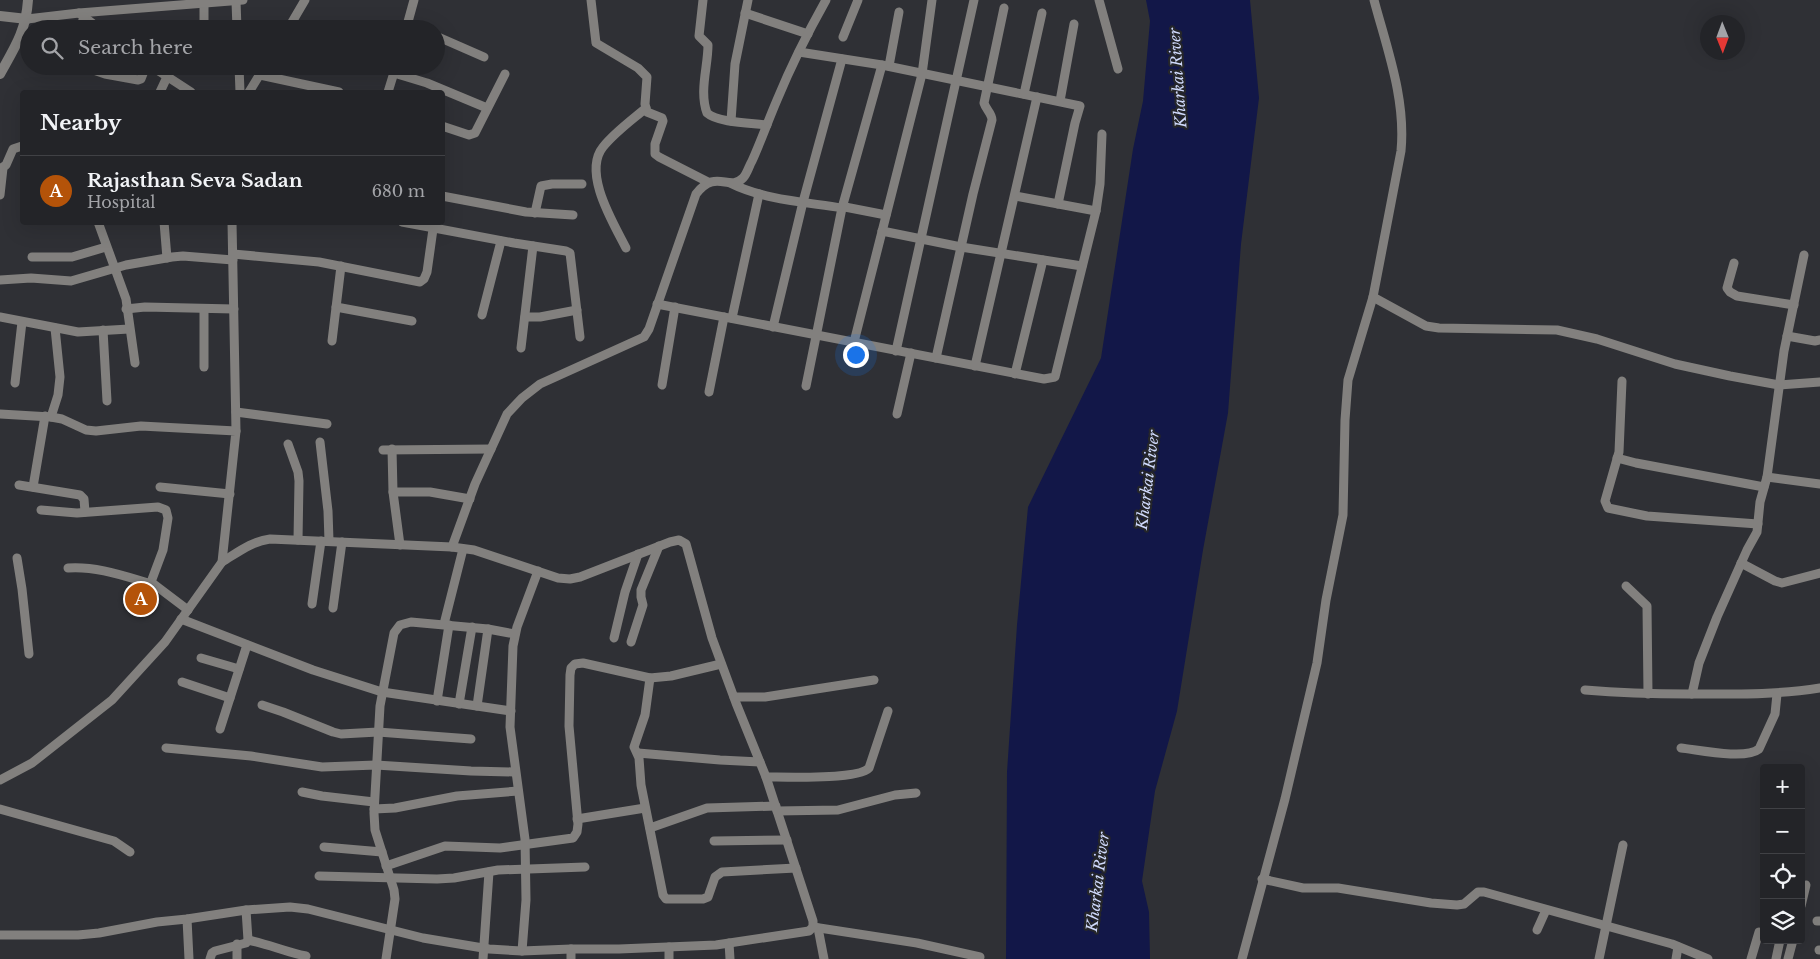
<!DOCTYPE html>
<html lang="en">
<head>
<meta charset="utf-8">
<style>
	body { margin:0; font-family:"Libre Baskerville",serif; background:#2b2c30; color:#f1f3f6 }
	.controls { position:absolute; right:15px; bottom:15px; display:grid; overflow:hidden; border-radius:5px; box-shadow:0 5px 20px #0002 }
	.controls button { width:45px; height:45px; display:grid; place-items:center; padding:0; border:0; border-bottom:1px solid #404145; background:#232428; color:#f1f3f6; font:25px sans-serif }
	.compass { position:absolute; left:1700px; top:15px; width:45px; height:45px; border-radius:50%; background:#232428; box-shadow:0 5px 20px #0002; rotate:179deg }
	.you { position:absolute; left:855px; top:354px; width:18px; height:18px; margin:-12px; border:4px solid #fff; border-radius:50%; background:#1a73e8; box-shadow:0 0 0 8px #1a73e833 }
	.badge { display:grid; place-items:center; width:32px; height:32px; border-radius:50%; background:#b45309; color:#fff; font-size:16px; font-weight:700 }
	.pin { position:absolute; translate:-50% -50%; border:2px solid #fff; box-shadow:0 1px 5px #0006 }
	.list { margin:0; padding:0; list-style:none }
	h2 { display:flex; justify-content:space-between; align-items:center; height:65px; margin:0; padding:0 20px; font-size:21px }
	h2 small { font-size:16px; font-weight:400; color:#a3a4a8 }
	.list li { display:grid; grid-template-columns:32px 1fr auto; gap:15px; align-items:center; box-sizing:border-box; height:70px; padding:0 20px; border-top:1px solid #404145 }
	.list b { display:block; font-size:19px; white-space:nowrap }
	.list p { margin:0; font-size:16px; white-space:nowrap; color:#a3a4a8 }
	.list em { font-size:16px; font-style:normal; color:#a3a4a8 }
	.icon { flex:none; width:28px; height:28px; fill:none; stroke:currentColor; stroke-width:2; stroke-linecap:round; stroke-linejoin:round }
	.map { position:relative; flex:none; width:1820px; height:959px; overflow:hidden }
	.search { position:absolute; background:#232428; box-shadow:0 5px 20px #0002; left:20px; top:20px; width:425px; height:55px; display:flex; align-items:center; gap:12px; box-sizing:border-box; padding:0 18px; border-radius:28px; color:#a3a4a8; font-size:19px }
	.panel { position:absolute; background:#232428; box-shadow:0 5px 20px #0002; left:20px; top:90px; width:425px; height:135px; border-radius:5px }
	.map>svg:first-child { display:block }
	.water { fill:#121748 }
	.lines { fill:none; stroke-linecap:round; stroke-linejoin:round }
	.minor { stroke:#82807e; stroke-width:9 }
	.tertiary { stroke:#82807e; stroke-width:10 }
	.labels { text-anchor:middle; stroke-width:4.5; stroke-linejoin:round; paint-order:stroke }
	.water-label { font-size:15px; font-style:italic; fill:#d0dafc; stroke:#25262a }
</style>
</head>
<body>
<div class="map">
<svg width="1820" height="959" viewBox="0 0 1820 959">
	<rect width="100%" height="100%" fill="#2f3035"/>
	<path class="water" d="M1146 0H1250L1259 98 1241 244 1228 413 1203 550 1177 711 1155 791 1142 881 1149 912 1150 959H1006L1007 772 1017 625 1028 507 1101 358 1133 149 1143 101 1150 21Z"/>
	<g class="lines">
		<g class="minor">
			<path d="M591 0 596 43 638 68 647 77 645 104 647 112 662 118 663 121 655 144V154L659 157 708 182"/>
			<path d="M703 0 699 36 708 45C708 67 699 91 707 113 718 123 752 123 767 125"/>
			<path d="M1099 0 1118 69"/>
			<path d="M236 1 237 29"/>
			<path d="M204 3V29"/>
			<path d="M79 13 100 29"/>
			<path d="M745 13 808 34"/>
			<path d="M27 19 79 13 243 0"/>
			<path d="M80 29 84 17"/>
			<path d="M288 29 305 0"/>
			<path d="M406 29 414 0"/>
			<path d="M436 36 484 57"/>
			<path d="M843 37 858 0"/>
			<path d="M799 52 882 65 1080 106 1075 123 1058 204"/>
			<path d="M82 66 105 74 138 80 141 79 146 66"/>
			<path d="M151 66 191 92"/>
			<path d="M239 66 240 92"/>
			<path d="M889 66 899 12"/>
			<path d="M394 73 427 83 487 108"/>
			<path d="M260 75 339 92"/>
			<path d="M160 92 167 77"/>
			<path d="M249 92 265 66"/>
			<path d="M388 92 396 66"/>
			<path d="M1024 94 1042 13"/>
			<path d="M1060 101 1074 24"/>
			<path d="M731 121 735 64 748 0"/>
			<path d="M442 126 469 135 475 133 505 74"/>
			<path d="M0 169 6 165 13 149 22 146"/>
			<path d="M730 183C764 200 805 202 842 208L845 207 886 215"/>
			<path d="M0 195 3 168"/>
			<path d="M442 196 526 212 573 215"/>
			<path d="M1015 196 1096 211"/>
			<path d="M535 213 541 186 552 184H582"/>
			<path d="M98 222 126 299 135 363"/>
			<path d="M164 222 167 258"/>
			<path d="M232 222 236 431"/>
			<path d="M402 222 514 243 566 251 570 253 580 337"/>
			<path d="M882 231 961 247 1082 266"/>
			<path d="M626 248C614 224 582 173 603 147 615 132 632 120 646 108"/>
			<path d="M233 254 319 262 420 282 424 279 427 272 434 222"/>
			<path d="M32 257H72L106 247"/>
			<path d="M1734 263 1727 288 1730 292 1737 296 1794 305"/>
			<path d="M0 280 31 278 71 281 126 265 172 257 183 256 233 260"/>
			<path d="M1373 297 1426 326 1439 328 1557 330 1597 339 1675 364 1730 376 1779 385 1820 382"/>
			<path d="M657 304 1044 379 1055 377 1096 211 1100 184 1102 134"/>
			<path d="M336 307 412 321"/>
			<path d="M126 309 145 307 234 309"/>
			<path d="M482 315 501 241"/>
			<path d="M0 317 78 332 129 329"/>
			<path d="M525 317H540L577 310"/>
			<path d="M732 318 759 194"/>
			<path d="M773 327 803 202 842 59"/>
			<path d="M103 330 107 401"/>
			<path d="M1787 336 1815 341 1820 340"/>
			<path d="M332 341 341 266"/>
			<path d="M854 342 922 74 932 0"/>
			<path d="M521 348 533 246"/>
			<path d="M896 351 974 0"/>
			<path d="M936 358 973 194 992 120C992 113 986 110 984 103L1004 8"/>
			<path d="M975 366 1037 97"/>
			<path d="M204 367V309"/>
			<path d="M1015 374 1043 260"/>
			<path d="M1622 381 1619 452 1605 501 1608 508 1647 516 1758 524"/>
			<path d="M15 383 22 322"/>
			<path d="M662 385 675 307"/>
			<path d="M806 386 842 208 882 65"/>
			<path d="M709 392 724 317"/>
			<path d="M236 412 327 424"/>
			<path d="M0 414 51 417 62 419 86 430 96 431 141 426 236 431 222 562 165 642 112 700 32 763 0 780"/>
			<path d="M897 414 911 353"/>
			<path d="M51 417 58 395 60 377 55 328"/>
			<path d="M320 442 328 511 329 541"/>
			<path d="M288 444 298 472 299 481 298 540"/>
			<path d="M392 449 393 492 400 545"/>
			<path d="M383 450 491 449"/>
			<path d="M1617 458 1636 463 1764 487"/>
			<path d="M1767 477 1820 484"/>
			<path d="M19 485 80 495 84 499 85 512"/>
			<path d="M33 487 45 416"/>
			<path d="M160 487 230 494"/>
			<path d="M393 492H430L470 499"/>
			<path d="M41 510 77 513 158 507 166 510 168 518 163 550 151 582 188 610"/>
			<path d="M17 558 22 589 29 654"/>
			<path d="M222 562C237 553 252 541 270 539L452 547 475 484 507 414 522 398 540 384 644 337 649 329 696 194C716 168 729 192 743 178 747 174 749 166 752 161 761 141 768 121 777 100 791 66 808 32 826 0"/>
			<path d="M1741 563 1775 581 1782 583 1820 573"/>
			<path d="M68 568C97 566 124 576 152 584"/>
			<path d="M1626 586 1647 606 1648 694"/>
			<path d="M312 604 321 541"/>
			<path d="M333 608 342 542"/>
			<path d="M181 619 313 670 382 692 511 711"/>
			<path d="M444 624 463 549"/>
			<path d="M614 638 625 592 638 554"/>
			<path d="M631 642 643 605 641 597V590L659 546"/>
			<path d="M201 658 239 669"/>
			<path d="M650 678 645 715 634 747 639 758 641 785 663 895 666 899H703L708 897 715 877 722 872 796 868"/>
			<path d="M182 682 230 698"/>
			<path d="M1585 690C1620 693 1654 694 1689 694 1734 694 1776 695 1820 688"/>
			<path d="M1692 694 1699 663 1717 617 1747 550 1757 532 1760 502 1767 477 1784 351 1804 255"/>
			<path d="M734 697H765L874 680"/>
			<path d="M437 701 449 625"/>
			<path d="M459 704 472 627"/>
			<path d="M262 705 283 712 333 732 341 734 378 732 471 739"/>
			<path d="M477 706 488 629"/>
			<path d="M220 729 247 645"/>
			<path d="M166 748 251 756 322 767 376 765 471 771 515 772"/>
			<path d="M1681 748C1699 750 1746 760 1759 749L1775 714 1777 694"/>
			<path d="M638 753 720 760 760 762"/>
			<path d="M766 777C785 777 858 780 869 768L888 711"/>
			<path d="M302 792 322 796 374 802"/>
			<path d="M0 809 114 841 130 852"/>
			<path d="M374 809 395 808 457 796 518 791"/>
			<path d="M777 811 838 810 895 795 916 793"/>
			<path d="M577 819 645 808"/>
			<path d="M650 828 707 808 776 806"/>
			<path d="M714 841 787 840"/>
			<path d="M324 847 382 852"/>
			<path d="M386 866 445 846 500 848 573 838 577 832 578 824 569 726 570 675 571 668 575 664 583 663 650 678 671 676 721 664"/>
			<path d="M319 876 437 879 454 878 498 870 585 867"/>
			<path d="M1262 879 1303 888H1338L1431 903 1457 905 1464 904 1478 892H1484L1672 944 1708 959"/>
			<path d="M1801 906 1806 885"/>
			<path d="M187 919 189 959"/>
			<path d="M1817 921H1820"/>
			<path d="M813 927 917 943 980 957"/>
			<path d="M818 928 824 959"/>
			<path d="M1537 930 1546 910"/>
			<path d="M0 935H78L99 933 157 922 187 919 246 910 290 907 308 909 423 938 489 949 522 951 571 949H619L716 945 809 931 813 927V921L766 777 736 703 712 638 686 544 679 540 670 542 580 577 570 579 558 578 474 550 452 547"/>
			<path d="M248 940C268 944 286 952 306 956"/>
			<path d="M729 943 730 959"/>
			<path d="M669 947V959"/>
			<path d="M1819 950H1820"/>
			<path d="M522 951 526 900 525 839 510 727 513 646 517 627 538 571"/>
			<path d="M210 959 212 953 215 951 246 943 248 940 246 910"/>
			<path d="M237 959V944"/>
			<path d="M386 959 395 899 394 890 375 830 374 813 380 706 394 633 400 625 411 622 488 629 515 634"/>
			<path d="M483 959 489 872"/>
			<path d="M571 959V949"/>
			<path d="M1242 959 1285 799 1317 663 1326 600 1343 515 1345 420 1348 380 1373 297 1401 151C1406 99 1387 49 1374 0"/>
			<path d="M1599 959 1623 845"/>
			<path d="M1676 959 1678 947"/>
			<path d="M1751 959 1759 932"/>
			<path d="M1776 959 1780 940"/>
			<path d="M1788 959 1793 940"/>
		</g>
		<g class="tertiary">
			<path d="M0 16 27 19"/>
			<path d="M0 74C15 47 26 31 28 0"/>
		</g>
	</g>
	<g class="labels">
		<g class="water-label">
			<text transform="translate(1178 78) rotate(-94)" y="5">Kharkai River</text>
			<text transform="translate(1148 480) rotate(-83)" y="5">Kharkai River</text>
			<text transform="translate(1098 882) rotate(-83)" y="5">Kharkai River</text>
		</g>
	</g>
</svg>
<div class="controls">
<button>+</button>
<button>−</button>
<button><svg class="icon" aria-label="locate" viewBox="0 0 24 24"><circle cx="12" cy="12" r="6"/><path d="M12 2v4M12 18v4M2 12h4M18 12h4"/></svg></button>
<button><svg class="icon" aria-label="layers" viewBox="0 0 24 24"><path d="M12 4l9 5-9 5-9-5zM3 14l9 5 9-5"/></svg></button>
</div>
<svg class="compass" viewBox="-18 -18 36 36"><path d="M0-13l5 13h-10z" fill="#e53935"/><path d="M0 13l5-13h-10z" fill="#a3a4a8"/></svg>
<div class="you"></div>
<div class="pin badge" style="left:141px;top:599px">A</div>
<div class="search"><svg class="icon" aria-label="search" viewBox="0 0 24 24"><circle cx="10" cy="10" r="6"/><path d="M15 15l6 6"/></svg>Search here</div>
<section class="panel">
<h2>Nearby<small></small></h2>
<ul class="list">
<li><span class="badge">A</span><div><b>Rajasthan Seva Sadan</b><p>Hospital</p></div><em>680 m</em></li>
</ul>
</section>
</div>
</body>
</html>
